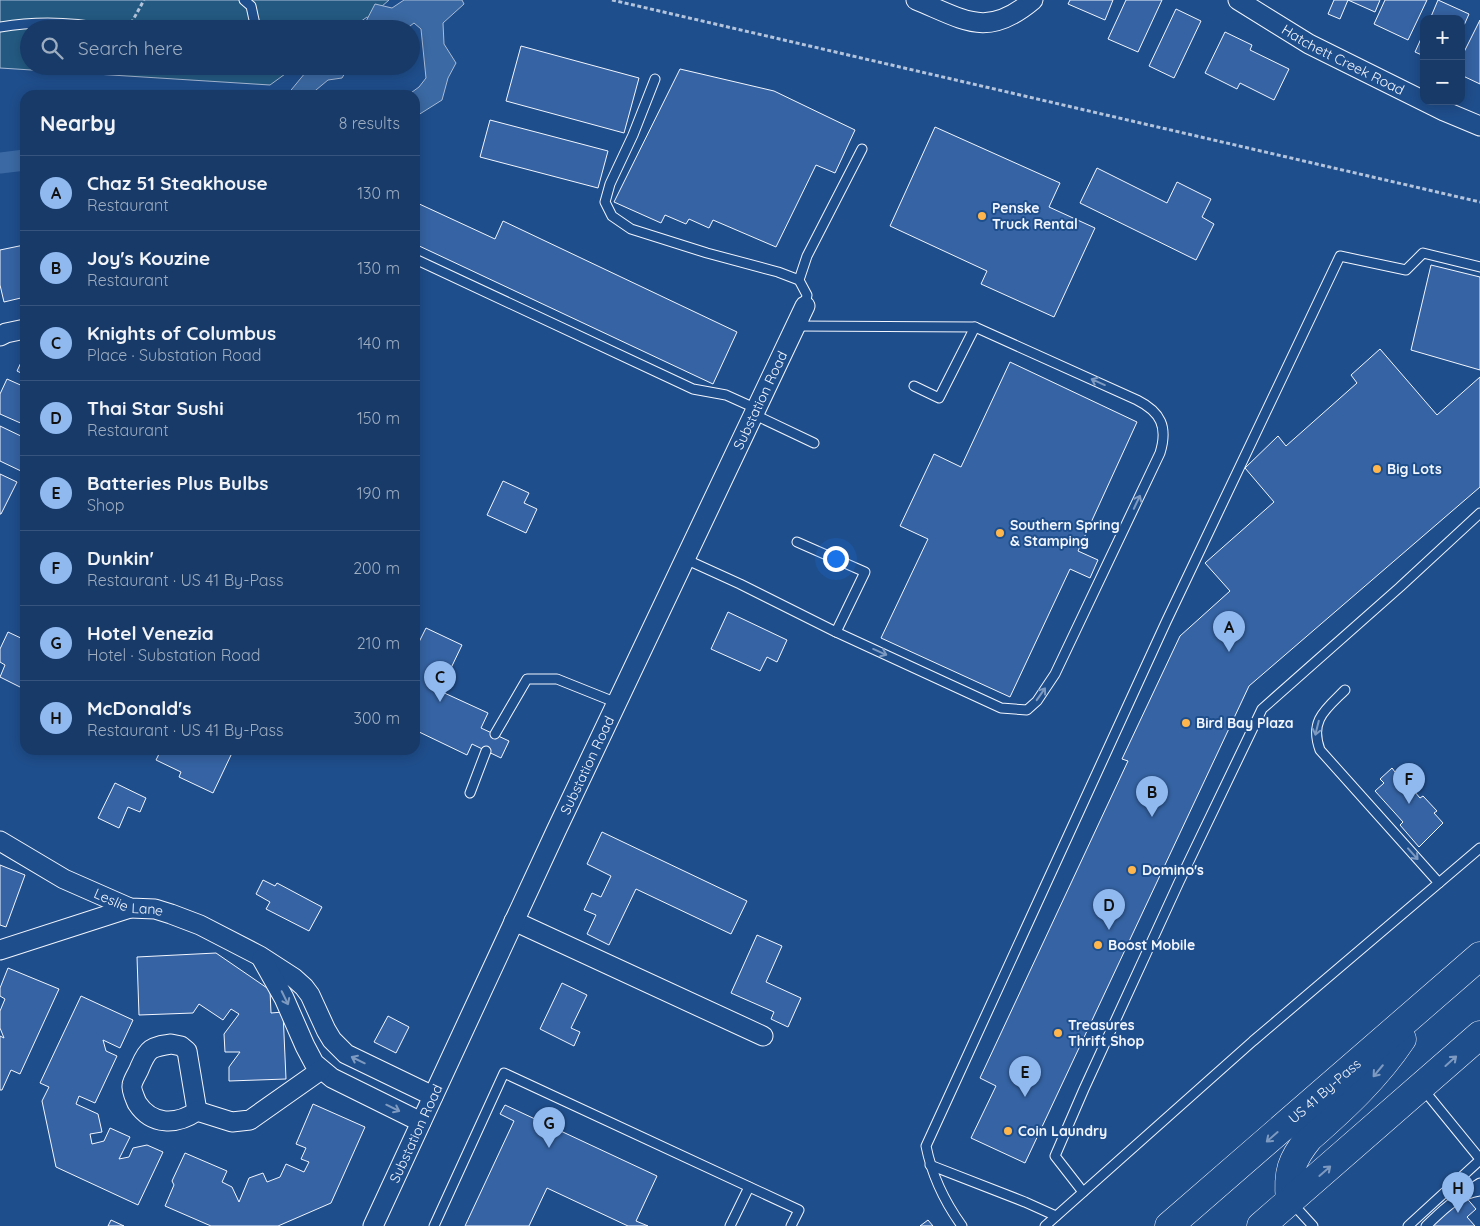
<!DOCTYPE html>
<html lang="en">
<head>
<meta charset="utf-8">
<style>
	body { margin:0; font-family:Quicksand,sans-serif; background:#244571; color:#f1f3f6 }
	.controls { position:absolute; right:15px; top:15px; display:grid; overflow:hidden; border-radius:10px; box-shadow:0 2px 12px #0003 }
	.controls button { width:45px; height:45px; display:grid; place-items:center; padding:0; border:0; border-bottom:1px solid #36547d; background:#173a69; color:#f1f3f6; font:25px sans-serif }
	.you { position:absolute; left:835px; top:558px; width:18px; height:18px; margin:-12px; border:4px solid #fff; border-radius:50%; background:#1a73e8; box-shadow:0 0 0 8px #1a73e833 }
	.badge { display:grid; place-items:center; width:32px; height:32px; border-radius:50%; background:#90b9f0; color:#111; font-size:16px; font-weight:700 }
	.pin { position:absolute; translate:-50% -41px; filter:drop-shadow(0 1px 2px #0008) }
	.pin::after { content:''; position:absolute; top:26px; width:18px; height:15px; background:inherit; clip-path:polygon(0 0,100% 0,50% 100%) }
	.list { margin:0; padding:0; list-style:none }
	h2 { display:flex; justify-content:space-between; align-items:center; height:65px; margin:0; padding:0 20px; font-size:21px }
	h2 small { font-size:16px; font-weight:400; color:#9eadc0 }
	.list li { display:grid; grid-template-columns:32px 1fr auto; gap:15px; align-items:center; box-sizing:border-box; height:75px; padding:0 20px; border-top:1px solid #36547d }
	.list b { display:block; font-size:19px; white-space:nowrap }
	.list p { margin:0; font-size:16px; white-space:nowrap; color:#9eadc0 }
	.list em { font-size:16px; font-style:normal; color:#9eadc0 }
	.icon { flex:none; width:28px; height:28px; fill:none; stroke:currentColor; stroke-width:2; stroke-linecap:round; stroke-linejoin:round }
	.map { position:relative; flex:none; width:1480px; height:1226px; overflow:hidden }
	.search { position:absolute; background:#173a69; box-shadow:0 2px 12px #0003; left:20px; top:20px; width:400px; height:55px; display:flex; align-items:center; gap:12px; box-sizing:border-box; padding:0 18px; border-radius:28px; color:#9eadc0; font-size:19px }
	.panel { position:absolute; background:#173a69; box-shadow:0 2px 12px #0003; left:20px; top:90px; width:400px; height:665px; border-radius:15px }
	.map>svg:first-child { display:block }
	.green { fill:#245a82; stroke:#a8bbd7 }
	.water { fill:#3b69a3; stroke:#a8bbd7 }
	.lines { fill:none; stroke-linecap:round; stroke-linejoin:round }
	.canal { stroke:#3b69a3; stroke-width:21 }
	.building { fill:#3563a3; stroke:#f2f6ff }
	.service-casing { stroke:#f2f6ff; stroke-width:11 }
	.minor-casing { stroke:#f2f6ff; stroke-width:21 }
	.primary-casing { stroke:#f2f6ff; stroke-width:29 }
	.path { stroke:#b3c4dc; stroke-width:3; stroke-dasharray:4 2.5; stroke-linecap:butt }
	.service { stroke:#1f4e8c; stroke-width:9 }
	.minor { stroke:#1f4e8c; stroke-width:19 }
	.primary { stroke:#1f4e8c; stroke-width:28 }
	.oneway { stroke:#7e9ac0 }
	.poi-dot { fill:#ffb74d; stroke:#1f4e8c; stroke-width:2 }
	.labels { text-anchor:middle; stroke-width:4; stroke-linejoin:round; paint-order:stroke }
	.street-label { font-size:14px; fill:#f2f6ff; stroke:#1f4e8c }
	.poi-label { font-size:14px; font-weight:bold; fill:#f2f6ff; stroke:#1f4e8c; text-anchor:start }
</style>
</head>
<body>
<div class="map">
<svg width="1480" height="1226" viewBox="0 0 1480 1226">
	<rect width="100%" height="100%" fill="#1f4e8c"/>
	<path class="green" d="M0 0H389L381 7 372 20 367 17 350 29H29V66H296L270 85 0 68Z"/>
	<g class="water">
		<path d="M404 0H462L464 4 443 23 444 44 456 63 448 78 442 100 415 117V95H408L419 87 426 78 421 29 414 23 406 29H362L375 4 392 8Z"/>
		<path d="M349 66 342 78 328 80 310 95H287L310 67Z"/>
	</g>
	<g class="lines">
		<path class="canal" d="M0 163 25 160"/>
	</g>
	<g class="building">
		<path d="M1070 0H1113L1105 20 1068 4Z"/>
		<path d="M1126 0H1162L1138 52 1108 39Z"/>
		<path d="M1334 0H1348L1340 19 1328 14Z"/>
		<path d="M1348 0H1380L1375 12Z"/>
		<path d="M1385 0H1427L1408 40 1374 24Z"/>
		<path d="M1438 0 1469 14 1461 32V19H1430Z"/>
		<path d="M1176 9 1201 21 1174 78 1149 66Z"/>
		<path d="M1480 20V84L1461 75V58Z"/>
		<path d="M1225 32 1252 45 1250 50 1289 69 1274 100 1240 83 1237 89 1205 73Z"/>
		<path d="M1424 32V56L1415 52Z"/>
		<path d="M521 46 639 78 624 133 506 101Z"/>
		<path d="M680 69 774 91 855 130 835 173 816 165 776 247 713 220 709 228 689 219 686 224 665 215 661 223 614 202Z"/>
		<path d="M490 120 608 151 598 188 480 157Z"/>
		<path d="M935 127 1060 183 1049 207 1095 228 1054 317 981 284 987 271 890 226Z"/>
		<path d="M1097 168 1167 203 1177 182 1211 199 1202 217 1214 224 1196 260 1080 203Z"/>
		<path d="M415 202 495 239 503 221 737 332 713 384 415 244Z"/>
		<path d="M24 245 25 252V297L4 302 0 285V250Z"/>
		<path d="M1431 265 1480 277V370L1411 350Z"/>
		<path d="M1380 349 1437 415 1480 377V487L1249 686 1025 1163 971 1138 996 1086 980 1078 1128 761 1122 759 1180 636 1230 591 1205 563 1274 502 1245 468 1278 436 1286 446 1357 383 1351 375Z"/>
		<path d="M25 354V375L17 371Z"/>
		<path d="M1010 362 1137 422 1078 551 1098 560 1090 578 1070 569 1010 697 881 638 928 539 900 526 934 454 961 467Z"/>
		<path d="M7 379 25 387V425L0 414V394Z"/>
		<path d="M0 426 25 438V463L21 471 0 461Z"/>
		<path d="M0 474 17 482 1 514H0Z"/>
		<path d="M503 481 529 493 524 503 537 509 526 533 487 515Z"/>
		<path d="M728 612 787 640 777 662 767 657 760 671 711 649Z"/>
		<path d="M426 628 462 645 440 691 488 713 481 728 509 741 501 758 472 744 467 755 415 730V650Z"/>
		<path d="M8 632 25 640 24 689 0 677 5 665 0 662V649Z"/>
		<path d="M161 750H225L232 753 213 793 179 777 181 772 156 760Z"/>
		<path d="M1392 768 1395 772 1397 771 1420 798 1423 796 1437 811 1434 813 1443 823 1419 847 1400 825 1403 822 1375 791 1384 783 1380 779Z"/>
		<path d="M115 783 146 798 140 812 128 807 119 828 98 818Z"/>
		<path d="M602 832 747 901 731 934 636 889 609 945 587 934 596 915 584 910 592 893 601 897 611 876 587 864Z"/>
		<path d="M0 865 25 875 6 927 0 925Z"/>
		<path d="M263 880 275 886 277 883 322 907 309 931 266 909 270 902 256 894Z"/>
		<path d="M757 935 782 946 766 982 801 998 788 1027 771 1019 774 1012 731 993Z"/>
		<path d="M216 953 270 990 271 1013 283 1012 286 1079 229 1081V1067L240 1052H225L224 1034 239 1014 231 1009 223 1020 199 1004 193 1013 139 1015 137 957Z"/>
		<path d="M8 968 59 989 20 1074 11 1070 2 1090H0V1036L4 1038 0 1028V1011L5 999 0 996V988Z"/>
		<path d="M562 983 587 995 571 1028 580 1032 574 1046 540 1029Z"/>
		<path d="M81 996 133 1020 120 1048 103 1040 106 1051 117 1056 95 1103 79 1096 76 1104 98 1114 102 1132 90 1134 92 1144 104 1141 110 1128 130 1137 119 1159 129 1157 133 1148 147 1145 163 1152 138 1205 56 1167 42 1101 49 1087 40 1083Z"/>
		<path d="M388 1016 409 1027 396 1053 374 1042Z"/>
		<path d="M313 1104 365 1127 331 1203 278 1226H211L165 1206 174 1185 172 1181 185 1153 227 1171 222 1182 232 1187 239 1202 249 1178 263 1173 267 1182 280 1177 286 1164 304 1172 309 1162 301 1159 306 1148 296 1144Z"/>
		<path d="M505 1105 657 1176 636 1221 648 1226H628L547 1188 529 1226H465L514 1121 500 1114Z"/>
		<path d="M1464 1195 1476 1209 1467 1217 1475 1226H1429Z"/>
		<path d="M111 1220 124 1226H108Z"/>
		<path d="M928 1220 933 1226H920Z"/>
	</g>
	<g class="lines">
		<defs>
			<g id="service">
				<path d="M244 0 251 6 256 29"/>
				<path d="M0 27C36 21 72 22 108 29"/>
				<path d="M655 79 633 135 610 184 605 202 612 216 631 229 707 253 778 272 799 280 807 295 805 306"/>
				<path d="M415 259 693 389 726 395 757 409"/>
				<path d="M799 280 807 256 862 149"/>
				<path d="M797 326 975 327 939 398 914 386"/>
				<path d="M755 415 814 443"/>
				<path d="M797 542 865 572 836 632"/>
				<path d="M685 559 740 584 836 632 1001 708 1027 710 1037 701 1055 674 1160 453C1168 427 1161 412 1137 400L975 327"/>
				<path d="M1345 690C1326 709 1309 720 1320 750L1439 883"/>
				<path d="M495 734 527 679H557L617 703"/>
				<path d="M470 793 486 751"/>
				<path d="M1423 1089 1480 1159"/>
				<path d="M930 1165 1025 1202 1056 1216"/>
				<path d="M1083 1192 1055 1156 1084 1089 1179 882 1262 709 1400 587 1480 513"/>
				<path d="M1466 1192 1480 1183"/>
				<path d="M1292 1203 1313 1226"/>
				<path d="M434 1226 504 1073 799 1210 791 1226"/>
				<path d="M730 1226 749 1187"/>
				<path d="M962 1226C944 1201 932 1176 926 1146L1166 622 1340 256 1406 270 1423 253 1480 267"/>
				<path d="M1045 1226 1253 1041 1480 848"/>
				<path d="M1408 1226 1480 1160"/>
				<path d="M1426 1226C1442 1211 1457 1194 1480 1191"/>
			</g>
			<g id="minor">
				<path d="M916 0C965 20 987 39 1033 0"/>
				<path id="s1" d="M1238 0 1309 44 1444 111 1480 126"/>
				<path d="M0 336 6 333 25 329"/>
				<path id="s2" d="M0 841 64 879 130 908 155 909 171 914 200 925 260 956 294 978 304 987 310 995 326 1030 332 1040 346 1054 433 1096"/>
				<path d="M514 921 763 1036"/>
				<path d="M0 950 130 908"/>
				<path d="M262 959 284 998 305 1046 314 1063 332 1078 421 1122"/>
				<path d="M171 1044 181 1046 187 1051 197 1111C177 1125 152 1126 137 1103 135 1098 131 1090 132 1085 133 1079 138 1073 140 1067 148 1048 151 1047 171 1044Z"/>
				<path d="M197 1111 232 1122 250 1120 321 1070"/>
				<path id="s3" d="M373 1226 556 831 805 306"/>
			</g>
			<g id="primary">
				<path d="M1290 1201C1287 1173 1291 1160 1309 1138 1343 1108 1376 1078 1402 1039"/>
				<path id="s4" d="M1169 1226 1480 956"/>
				<path d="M1261 1226 1480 1035"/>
			</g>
		</defs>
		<use href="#service" class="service-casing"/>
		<use href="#minor" class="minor-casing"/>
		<use href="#primary" class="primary-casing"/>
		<g class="path">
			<path d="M612 0 1480 202"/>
			<path d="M128 29 144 0"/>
		</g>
		<use href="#service" class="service"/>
		<use href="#minor" class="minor"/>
		<use href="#primary" class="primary"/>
	</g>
	<defs><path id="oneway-shaft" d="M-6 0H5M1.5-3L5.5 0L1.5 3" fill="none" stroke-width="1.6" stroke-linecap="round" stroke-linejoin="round" transform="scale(1.25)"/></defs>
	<g class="oneway">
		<use href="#oneway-shaft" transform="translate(1098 382) rotate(-156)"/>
		<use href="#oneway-shaft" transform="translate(1137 502) rotate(-65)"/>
		<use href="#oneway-shaft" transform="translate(880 652) rotate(24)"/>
		<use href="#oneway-shaft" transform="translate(1041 694) rotate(-55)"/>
		<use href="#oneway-shaft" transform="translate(1317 728) rotate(104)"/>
		<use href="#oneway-shaft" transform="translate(1413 854) rotate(48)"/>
		<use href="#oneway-shaft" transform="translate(285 998) rotate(64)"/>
		<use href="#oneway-shaft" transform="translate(358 1060) rotate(-154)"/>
		<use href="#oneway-shaft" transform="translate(1451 1061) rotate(-42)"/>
		<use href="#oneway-shaft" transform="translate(1378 1071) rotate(130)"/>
		<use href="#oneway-shaft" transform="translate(393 1108) rotate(26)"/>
		<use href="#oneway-shaft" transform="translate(1272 1137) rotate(139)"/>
		<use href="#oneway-shaft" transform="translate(1325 1171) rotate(-41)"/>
	</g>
	<g class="poi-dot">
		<circle cx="982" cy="216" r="5"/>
		<circle cx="1377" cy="469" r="5"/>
		<circle cx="1000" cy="533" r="5"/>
		<circle cx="1186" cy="723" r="5"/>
		<circle cx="1132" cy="870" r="5"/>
		<circle cx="1098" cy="945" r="5"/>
		<circle cx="1058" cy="1033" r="5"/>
		<circle cx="1008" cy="1131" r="5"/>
	</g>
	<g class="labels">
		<g class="street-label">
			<text dy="5" stroke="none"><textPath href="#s1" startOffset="121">Hatchett Creek Road</textPath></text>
			<text dy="5" stroke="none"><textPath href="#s3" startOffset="912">Substation Road</textPath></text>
			<text dy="5" stroke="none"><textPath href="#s3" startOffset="508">Substation Road</textPath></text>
			<text dy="5" stroke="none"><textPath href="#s2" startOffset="144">Leslie Lane</textPath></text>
			<text dy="5" stroke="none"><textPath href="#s4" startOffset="206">US 41 By-Pass</textPath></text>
			<text dy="5" stroke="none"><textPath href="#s3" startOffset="102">Substation Road</textPath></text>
		</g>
		<g class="poi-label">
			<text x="992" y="213">Penske<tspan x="992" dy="16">Truck Rental</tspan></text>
			<text x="1387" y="474">Big Lots</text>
			<text x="1010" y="530">Southern Spring<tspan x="1010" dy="16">&amp; Stamping</tspan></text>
			<text x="1196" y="728">Bird Bay Plaza</text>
			<text x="1142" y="875">Domino's</text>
			<text x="1108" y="950">Boost Mobile</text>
			<text x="1068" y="1030">Treasures<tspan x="1068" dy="16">Thrift Shop</tspan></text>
			<text x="1018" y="1136">Coin Laundry</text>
		</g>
	</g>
</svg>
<div class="controls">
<button>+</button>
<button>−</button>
</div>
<div class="you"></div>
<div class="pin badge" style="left:1229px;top:652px">A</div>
<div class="pin badge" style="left:1152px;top:817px">B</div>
<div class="pin badge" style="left:440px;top:702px">C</div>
<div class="pin badge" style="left:1109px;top:930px">D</div>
<div class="pin badge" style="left:1025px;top:1097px">E</div>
<div class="pin badge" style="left:1409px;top:804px">F</div>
<div class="pin badge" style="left:549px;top:1148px">G</div>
<div class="pin badge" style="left:1458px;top:1213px">H</div>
<div class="search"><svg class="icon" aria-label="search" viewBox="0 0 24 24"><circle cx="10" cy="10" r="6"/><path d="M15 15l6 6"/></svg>Search here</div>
<section class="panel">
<h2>Nearby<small>8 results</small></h2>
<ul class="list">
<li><span class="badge">A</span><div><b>Chaz 51 Steakhouse</b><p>Restaurant</p></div><em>130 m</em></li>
<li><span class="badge">B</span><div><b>Joy's Kouzine</b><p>Restaurant</p></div><em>130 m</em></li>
<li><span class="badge">C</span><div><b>Knights of Columbus</b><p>Place · Substation Road</p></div><em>140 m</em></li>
<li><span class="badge">D</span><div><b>Thai Star Sushi</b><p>Restaurant</p></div><em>150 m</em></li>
<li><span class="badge">E</span><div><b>Batteries Plus Bulbs</b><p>Shop</p></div><em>190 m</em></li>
<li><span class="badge">F</span><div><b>Dunkin'</b><p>Restaurant · US 41 By-Pass</p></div><em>200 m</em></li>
<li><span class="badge">G</span><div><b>Hotel Venezia</b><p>Hotel · Substation Road</p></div><em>210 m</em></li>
<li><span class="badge">H</span><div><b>McDonald's</b><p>Restaurant · US 41 By-Pass</p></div><em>300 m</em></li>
</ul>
</section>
</div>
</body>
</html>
